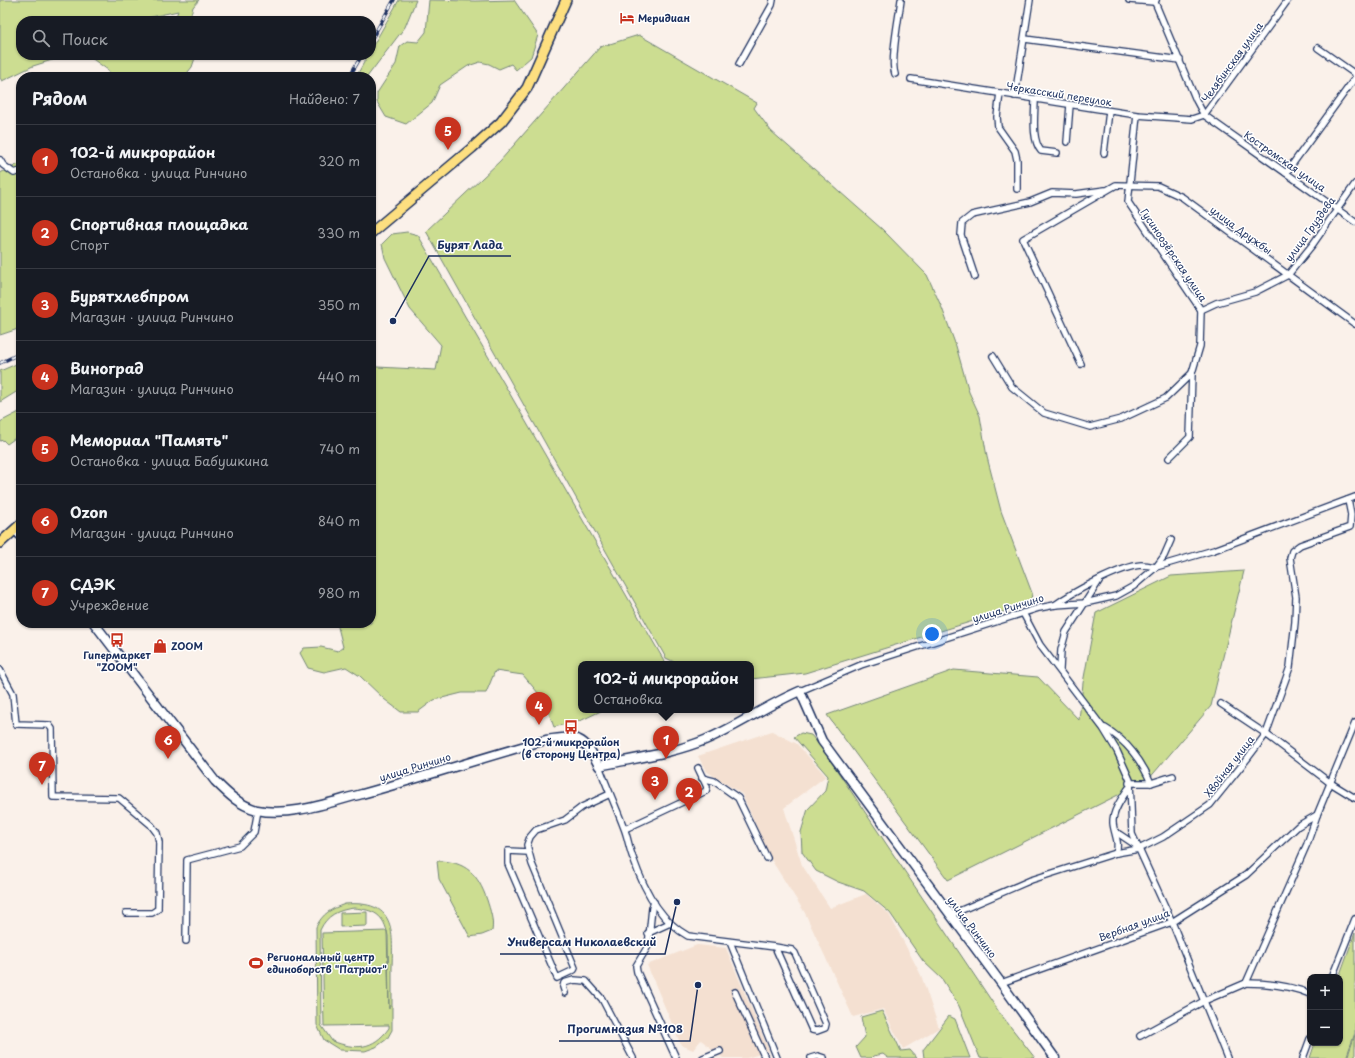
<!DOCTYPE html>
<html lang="ru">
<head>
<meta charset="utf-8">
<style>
	body { margin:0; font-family:"Playpen Sans",sans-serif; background:#242831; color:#f1f3f6 }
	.controls { position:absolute; right:12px; bottom:12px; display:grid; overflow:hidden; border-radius:8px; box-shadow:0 1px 3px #0004 }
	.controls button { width:36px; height:36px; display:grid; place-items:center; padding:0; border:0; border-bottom:1px solid #363941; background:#171b24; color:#f1f3f6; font:20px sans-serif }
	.you { position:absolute; left:932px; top:634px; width:14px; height:14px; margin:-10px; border:3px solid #fff; border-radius:50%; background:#1a73e8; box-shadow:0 0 0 6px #1a73e833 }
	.badge { display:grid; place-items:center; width:26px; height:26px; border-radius:50%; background:#c8321e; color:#fff; font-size:13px; font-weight:700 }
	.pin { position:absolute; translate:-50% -33px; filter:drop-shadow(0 1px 2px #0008) }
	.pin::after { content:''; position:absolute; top:21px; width:14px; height:12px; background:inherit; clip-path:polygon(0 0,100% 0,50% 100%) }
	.popup { position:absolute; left:578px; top:661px; width:176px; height:52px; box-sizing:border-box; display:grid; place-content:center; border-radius:8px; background:#171b24; filter:drop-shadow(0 1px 3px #0005); font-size:13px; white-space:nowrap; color:#9ea1a6 }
	.popup b { font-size:15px; color:#f1f3f6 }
	.popup::after { content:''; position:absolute; left:50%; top:100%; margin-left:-8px; border:8px solid transparent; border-top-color:#171b24 }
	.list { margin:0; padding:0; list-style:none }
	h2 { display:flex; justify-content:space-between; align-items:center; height:52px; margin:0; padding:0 16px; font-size:17px }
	h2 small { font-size:13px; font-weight:400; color:#9ea1a6 }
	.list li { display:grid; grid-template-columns:26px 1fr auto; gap:12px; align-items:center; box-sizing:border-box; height:72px; padding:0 16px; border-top:1px solid #363941 }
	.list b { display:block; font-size:15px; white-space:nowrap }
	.list p { margin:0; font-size:13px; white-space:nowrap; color:#9ea1a6 }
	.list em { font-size:13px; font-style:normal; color:#9ea1a6 }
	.icon { flex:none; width:22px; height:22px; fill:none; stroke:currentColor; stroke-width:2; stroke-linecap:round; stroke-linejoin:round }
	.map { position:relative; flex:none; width:1355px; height:1058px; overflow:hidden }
	.search { position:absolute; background:#171b24; box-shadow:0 1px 3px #0004; left:16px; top:16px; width:360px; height:44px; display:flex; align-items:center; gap:10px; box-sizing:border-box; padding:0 14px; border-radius:16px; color:#9ea1a6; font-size:15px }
	.panel { position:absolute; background:#171b24; box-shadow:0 1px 3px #0004; left:16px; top:72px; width:360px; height:556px; border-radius:16px }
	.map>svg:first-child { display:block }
	.built { fill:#f4e0d1 }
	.green { fill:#ccdd91; stroke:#748678; fill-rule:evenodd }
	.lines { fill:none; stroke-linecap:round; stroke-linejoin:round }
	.street-casing { stroke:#1b2f5e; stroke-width:8 }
	.secondary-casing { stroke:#1b2f5e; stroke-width:11 }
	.primary-casing { stroke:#1b2f5e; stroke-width:12 }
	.street { stroke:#fff; stroke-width:5.5 }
	.secondary { stroke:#fff; stroke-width:8 }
	.primary { stroke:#fddf80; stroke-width:9 }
	.rail-casing { stroke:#1b2f5e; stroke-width:3.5 }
	.rail { stroke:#fff; stroke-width:2; stroke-dasharray:6; stroke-linecap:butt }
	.labels { text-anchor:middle; stroke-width:3; stroke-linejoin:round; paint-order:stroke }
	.poi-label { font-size:10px; font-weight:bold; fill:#1b2f5e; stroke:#fff; text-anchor:start }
	.street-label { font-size:10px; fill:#1b2f5e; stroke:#fff }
	.leader { fill:none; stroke:#1b2f5e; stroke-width:1.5 }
	.callout-dot { fill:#1b2f5e; stroke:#fff; stroke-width:1.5 }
	.callout-label { font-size:11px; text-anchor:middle; font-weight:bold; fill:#1b2f5e; stroke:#fff; stroke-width:3; stroke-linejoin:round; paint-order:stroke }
</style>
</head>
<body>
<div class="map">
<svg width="1355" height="1058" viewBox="0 0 1355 1058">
	<rect width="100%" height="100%" fill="#faf1ea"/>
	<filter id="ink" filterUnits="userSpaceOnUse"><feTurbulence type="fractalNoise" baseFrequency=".025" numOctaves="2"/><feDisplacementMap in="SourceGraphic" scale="8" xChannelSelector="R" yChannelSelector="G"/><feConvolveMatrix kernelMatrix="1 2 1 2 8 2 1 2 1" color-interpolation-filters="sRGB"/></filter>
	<g filter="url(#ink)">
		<g class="built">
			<path d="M772 731 797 744 826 776 784 808 802 865 830 908 866 894 889 914 921 975 939 1028 903 1049 883 1009 853 1017 805 913 772 861 742 794 706 771 698 756Z"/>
			<path d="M697 945 726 948 769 1051 747 1058H723L701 1040 693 1050 681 1045 647 965Z"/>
		</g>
		<g class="green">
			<path d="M0 0H199L193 7 189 21H174L178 11 133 21H21V55H68L33 66 2 81 0 78Z"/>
			<path d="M399 0H416L405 27 367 77H356L368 55H371V49Z"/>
			<path d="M429 0 475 1 514 0 538 35 531 57 516 70 511 64 499 69 489 64 480 62 468 66 440 85 432 103 406 124 386 117 377 102V93L396 64 400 46 407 41 418 42 426 32Z"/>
			<path d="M639 35 757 103 754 108 771 131 883 230 927 275 942 308 956 346 969 392 980 416 987 457 1001 511 1032 593 1031 600 1025 605 805 673 751 679V664H678L666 658 426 231 500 161 600 47Z"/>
			<path d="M87 55H196L192 67 184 77H112L108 70Z"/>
			<path d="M21 163V328L0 335V173Z"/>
			<path d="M407 232 418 235 666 664H581V710H603L582 720 554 727 544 700 523 675 495 671 486 693H462L434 700 418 712H401L384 699 360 676 346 667 324 672 308 668 300 653 304 648 321 647 338 651 343 647 338 627 339 623H371V363L377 367 436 370 441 345 410 309 385 258 382 244 392 234Z"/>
			<path d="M21 362V389L0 402V371Z"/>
			<path d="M21 411V434L7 444 3 440 0 441V422Z"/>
			<path d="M1244 571 1211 706 1148 780 948 880 827 715 954 670 1038 677 1079 720 1083 683 1096 613 1171 576Z"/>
			<path d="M801 733 811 735 824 751 999 1012 1035 1058H980L959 1006 942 979 923 961 890 913 864 891 838 882 816 871 802 852 801 832 808 809 825 791 828 776 794 737Z"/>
			<path d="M437 861C466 861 478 874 487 900 490 910 494 920 492 931L482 935 470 937 439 879Z"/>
			<path d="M345 904C396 900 393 930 392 968 392 989 392 1009 392 1030L387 1039 376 1047 365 1051 340 1050 324 1040 317 1025 316 927C323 913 331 909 345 904ZM354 908C374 910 384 914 388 936L389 1009 387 931 322 933 324 1026 389 1025V1028C373 1050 356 1050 332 1041L321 1025 320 930C327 915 338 910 354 908Z"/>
			<path d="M367 912V926L340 927V913Z"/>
			<path d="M1355 933V1033L1346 1058H1310L1315 1043H1340L1339 977Z"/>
			<path d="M882 1011 901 1051 910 1050 917 1058H888L883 1054 873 1056 871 1058H861L856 1047 865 1037 861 1017Z"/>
			<path d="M949 1016 955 1019 970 1058H924L923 1050Z"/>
			<path d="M1355 1035V1058H1347Z"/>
		</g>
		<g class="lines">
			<defs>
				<g id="street">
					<path d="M1129 0 1154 2 1156 0"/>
					<path d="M1154 0 1196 100 1204 115 1355 222"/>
					<path d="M1025 39 1180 60"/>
					<path d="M1318 48 1355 74"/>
					<path d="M739 64 772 5 773 0"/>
					<path d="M895 74C890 60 899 17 901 0"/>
					<path d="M911 79 1137 115 1192 119 1204 115"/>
					<path d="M1000 93 997 117 998 127 1015 151 1017 160V189"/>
					<path d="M1015 96 1030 0"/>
					<path d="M1035 99C1035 114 1031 139 1041 151L1057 153"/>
					<path d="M1137 115 1128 202 1201 310"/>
					<path d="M1204 115 1288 0"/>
					<path d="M1067 142 1070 105"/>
					<path d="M1104 153 1109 111"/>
					<path d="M0 160 3 165 14 173 21 171"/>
					<path d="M1286 173 1355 78"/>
					<path d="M975 277 961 235 962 223 972 215 1030 202 1052 193 1076 194 1105 190"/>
					<path d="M1201 310 1216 303 1255 292 1288 275 1313 244 1355 184"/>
					<path d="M993 356 1012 387 1044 413 1090 427 1121 419 1166 398 1192 373"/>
					<path d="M1081 364 1023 239 1116 185 1158 186 1182 197 1355 324"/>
					<path d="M1169 458 1190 437 1192 373 1200 346 1201 310"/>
					<path d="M1055 605C1071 593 1121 566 1141 565 1146 565 1151 566 1156 567L1164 556 1171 540"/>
					<path d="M1023 613 1040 645 1103 728 1117 751 1130 780 1132 834 1172 922 1227 1058"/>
					<path d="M1060 669 1061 650 1066 632 1099 581"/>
					<path d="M0 670 13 694 16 724 49 725 52 729 53 797 119 798 151 825 157 833 159 842 158 909 152 913H126"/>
					<path d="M800 691 861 665 1039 608 1055 605 1085 603 1116 596 1134 586 1156 567 1214 550 1355 497"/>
					<path d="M1221 704 1266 734 1329 782 1355 798"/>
					<path d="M1105 728C1126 740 1142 761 1151 783"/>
					<path d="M599 766C607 787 616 807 624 828 628 838 629 848 633 858 643 887 660 921 688 936L775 947 812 1030 817 1031 825 1028 826 1024 795 953 792 950 775 947"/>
					<path d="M702 778 714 781 738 798 767 858"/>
					<path d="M1129 783H1151L1173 776"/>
					<path d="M625 829 706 791 707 787 698 768"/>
					<path d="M1116 832 1137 846"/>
					<path d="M528 852 508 851V864L557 978 574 970 575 968 532 864 527 845 530 837 536 830 565 820 582 807 610 794"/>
					<path d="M1116 853C1120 842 1114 834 1113 823 1112 812 1122 798 1128 789"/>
					<path d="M654 902 652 908 648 946 636 966 637 972 676 1058"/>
					<path d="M950 915 1031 880 1116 853 1139 849 1163 837 1210 805 1247 759 1266 734 1290 667 1295 622 1296 597 1290 558 1292 551 1300 545 1350 527 1351 515 1348 500"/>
					<path d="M648 933 670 923"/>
					<path d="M186 941 187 860 240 846 254 832 258 810"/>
					<path d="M730 942 777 1058"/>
					<path d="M1332 977 1355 919"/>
					<path d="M1001 983 1172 922 1246 875 1298 826 1317 815 1355 723"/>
					<path d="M1246 983C1269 983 1289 985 1310 994"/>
					<path d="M735 992 765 1058"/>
					<path d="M565 993 563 987 564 983 574 980 586 981 602 999 633 1058"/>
					<path d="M1140 1036 1204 1001 1246 983 1307 844 1317 815"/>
					<path d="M703 1058 720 1051"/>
					<path d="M811 1058 818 1056 824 1058"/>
					<path d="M1303 1058 1310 1039"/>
				</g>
				<g id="secondary">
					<path d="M15 530 21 536"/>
					<path d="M94 623 215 781C228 794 239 805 257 810 291 817 330 802 362 794 424 777 484 757 546 740 578 735 584 736 599 766 635 758 671 754 705 740 738 726 767 705 800 691L822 741 1001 983 1055 1058"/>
				</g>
				<g id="primary">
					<path d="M371 233 472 148 501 122 527 88 566 0"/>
					<path d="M0 543 21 524"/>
				</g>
			</defs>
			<use href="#street" class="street-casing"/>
			<use href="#secondary" class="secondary-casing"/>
			<use href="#primary" class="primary-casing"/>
			<use href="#street" class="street"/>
			<use href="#secondary" class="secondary"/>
			<use href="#primary" class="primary"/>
			<defs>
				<g id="rail">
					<path d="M371 40 394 0"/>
					<path d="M349 77 362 55"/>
					<path d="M0 363 21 353"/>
				</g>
			</defs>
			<use href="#rail" class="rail-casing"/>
			<use href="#rail" class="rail"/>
		</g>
	</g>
	<defs>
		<symbol id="hotel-bare" viewBox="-9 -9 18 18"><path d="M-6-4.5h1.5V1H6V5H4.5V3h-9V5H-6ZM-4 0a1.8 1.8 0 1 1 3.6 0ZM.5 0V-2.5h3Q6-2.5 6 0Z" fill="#c8321e" stroke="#fff" stroke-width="2.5" paint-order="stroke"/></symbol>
		<symbol id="bus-bare" viewBox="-9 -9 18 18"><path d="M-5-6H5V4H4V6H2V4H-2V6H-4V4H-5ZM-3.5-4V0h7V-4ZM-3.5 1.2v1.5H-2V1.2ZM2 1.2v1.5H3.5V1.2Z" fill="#c8321e" stroke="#fff" stroke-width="2.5" paint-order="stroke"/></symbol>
		<symbol id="shop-bare" viewBox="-9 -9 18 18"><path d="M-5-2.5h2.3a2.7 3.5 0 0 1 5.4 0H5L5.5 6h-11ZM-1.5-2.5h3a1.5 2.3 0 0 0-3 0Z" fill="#c8321e" stroke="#fff" stroke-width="2.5" paint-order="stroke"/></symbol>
		<symbol id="stadium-bare" viewBox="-9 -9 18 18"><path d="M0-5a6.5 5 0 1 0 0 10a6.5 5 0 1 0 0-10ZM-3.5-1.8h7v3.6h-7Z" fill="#c8321e" stroke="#fff" stroke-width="2.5" paint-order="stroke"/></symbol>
	</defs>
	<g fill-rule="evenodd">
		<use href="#hotel-bare" x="617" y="8" width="20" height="20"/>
		<use href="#bus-bare" x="107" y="630" width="20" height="20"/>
		<use href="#shop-bare" x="150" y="636" width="20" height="20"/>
		<use href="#bus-bare" x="561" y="717" width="20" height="20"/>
		<use href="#stadium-bare" x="246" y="953" width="20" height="20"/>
	</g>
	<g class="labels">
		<g class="poi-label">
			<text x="638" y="22">Меридиан</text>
			<text x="171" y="650">ZOOM</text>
			<text x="117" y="659" text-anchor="middle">Гипермаркет<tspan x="117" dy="12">"ZOOM"</tspan></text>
			<text x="571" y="746" text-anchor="middle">102-й микрорайон<tspan x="571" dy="12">(в сторону Центра)</tspan></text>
			<text x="267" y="961">Региональный центр<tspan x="267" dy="12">единоборств "Патриот"</tspan></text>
		</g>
		<g class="street-label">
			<text transform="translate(1232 62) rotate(-54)" y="4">Челябинская улица</text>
			<text transform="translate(1059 94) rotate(9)" y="4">Черкасский переулок</text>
			<text transform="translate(1285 161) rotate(35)" y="4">Костромская улица</text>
			<text transform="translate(1310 229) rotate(-54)" y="4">улица Груздева</text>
			<text transform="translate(1241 230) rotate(36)" y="4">улица Дружбы</text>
			<text transform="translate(1174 255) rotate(56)" y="4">Гусиноозёрская улица</text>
			<text transform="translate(1008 608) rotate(-17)" y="4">улица Ринчино</text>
			<text transform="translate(1229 766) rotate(-52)" y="4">Хвойная улица</text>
			<text transform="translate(415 767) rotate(-17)" y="4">улица Ринчино</text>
			<text transform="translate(1134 925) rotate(-20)" y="4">Вербная улица</text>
			<text transform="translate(972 927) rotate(53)" y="4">улица Ринчино</text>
		</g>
	</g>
	<path class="leader" d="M393 321L429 256H511M677 902L665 954H500M698 985L690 1041H559"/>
	<g class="callout-dot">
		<circle cx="393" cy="321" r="4"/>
		<circle cx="677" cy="902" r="4"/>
		<circle cx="698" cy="985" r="4"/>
	</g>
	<g class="callout-label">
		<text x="470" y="249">Бурят Лада</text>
		<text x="582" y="946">Универсам Николаевский</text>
		<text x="625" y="1033">Прогимназия №108</text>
	</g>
</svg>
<div class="controls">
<button>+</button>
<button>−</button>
</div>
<div class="you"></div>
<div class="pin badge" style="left:666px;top:759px">1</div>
<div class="popup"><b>102-й микрорайон</b>Остановка</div>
<div class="pin badge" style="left:689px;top:811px">2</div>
<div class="pin badge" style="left:655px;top:800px">3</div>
<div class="pin badge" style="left:539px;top:725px">4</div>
<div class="pin badge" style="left:448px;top:150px">5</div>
<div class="pin badge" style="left:168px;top:759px">6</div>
<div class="pin badge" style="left:42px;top:785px">7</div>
<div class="search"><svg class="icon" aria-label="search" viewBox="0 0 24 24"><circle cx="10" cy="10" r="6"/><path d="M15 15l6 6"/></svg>Поиск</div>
<section class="panel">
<h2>Рядом<small>Найдено: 7</small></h2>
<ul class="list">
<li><span class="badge">1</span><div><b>102-й микрорайон</b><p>Остановка · улица Ринчино</p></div><em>320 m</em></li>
<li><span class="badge">2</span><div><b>Спортивная площадка</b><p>Спорт</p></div><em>330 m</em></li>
<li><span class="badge">3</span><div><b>Бурятхлебпром</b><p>Магазин · улица Ринчино</p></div><em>350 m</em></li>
<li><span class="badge">4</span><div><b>Виноград</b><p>Магазин · улица Ринчино</p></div><em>440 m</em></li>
<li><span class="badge">5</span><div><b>Мемориал &quot;Память&quot;</b><p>Остановка · улица Бабушкина</p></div><em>740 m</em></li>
<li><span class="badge">6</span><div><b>Ozon</b><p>Магазин · улица Ринчино</p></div><em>840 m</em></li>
<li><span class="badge">7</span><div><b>СДЭК</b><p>Учреждение</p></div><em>980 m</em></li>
</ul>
</section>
</div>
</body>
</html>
